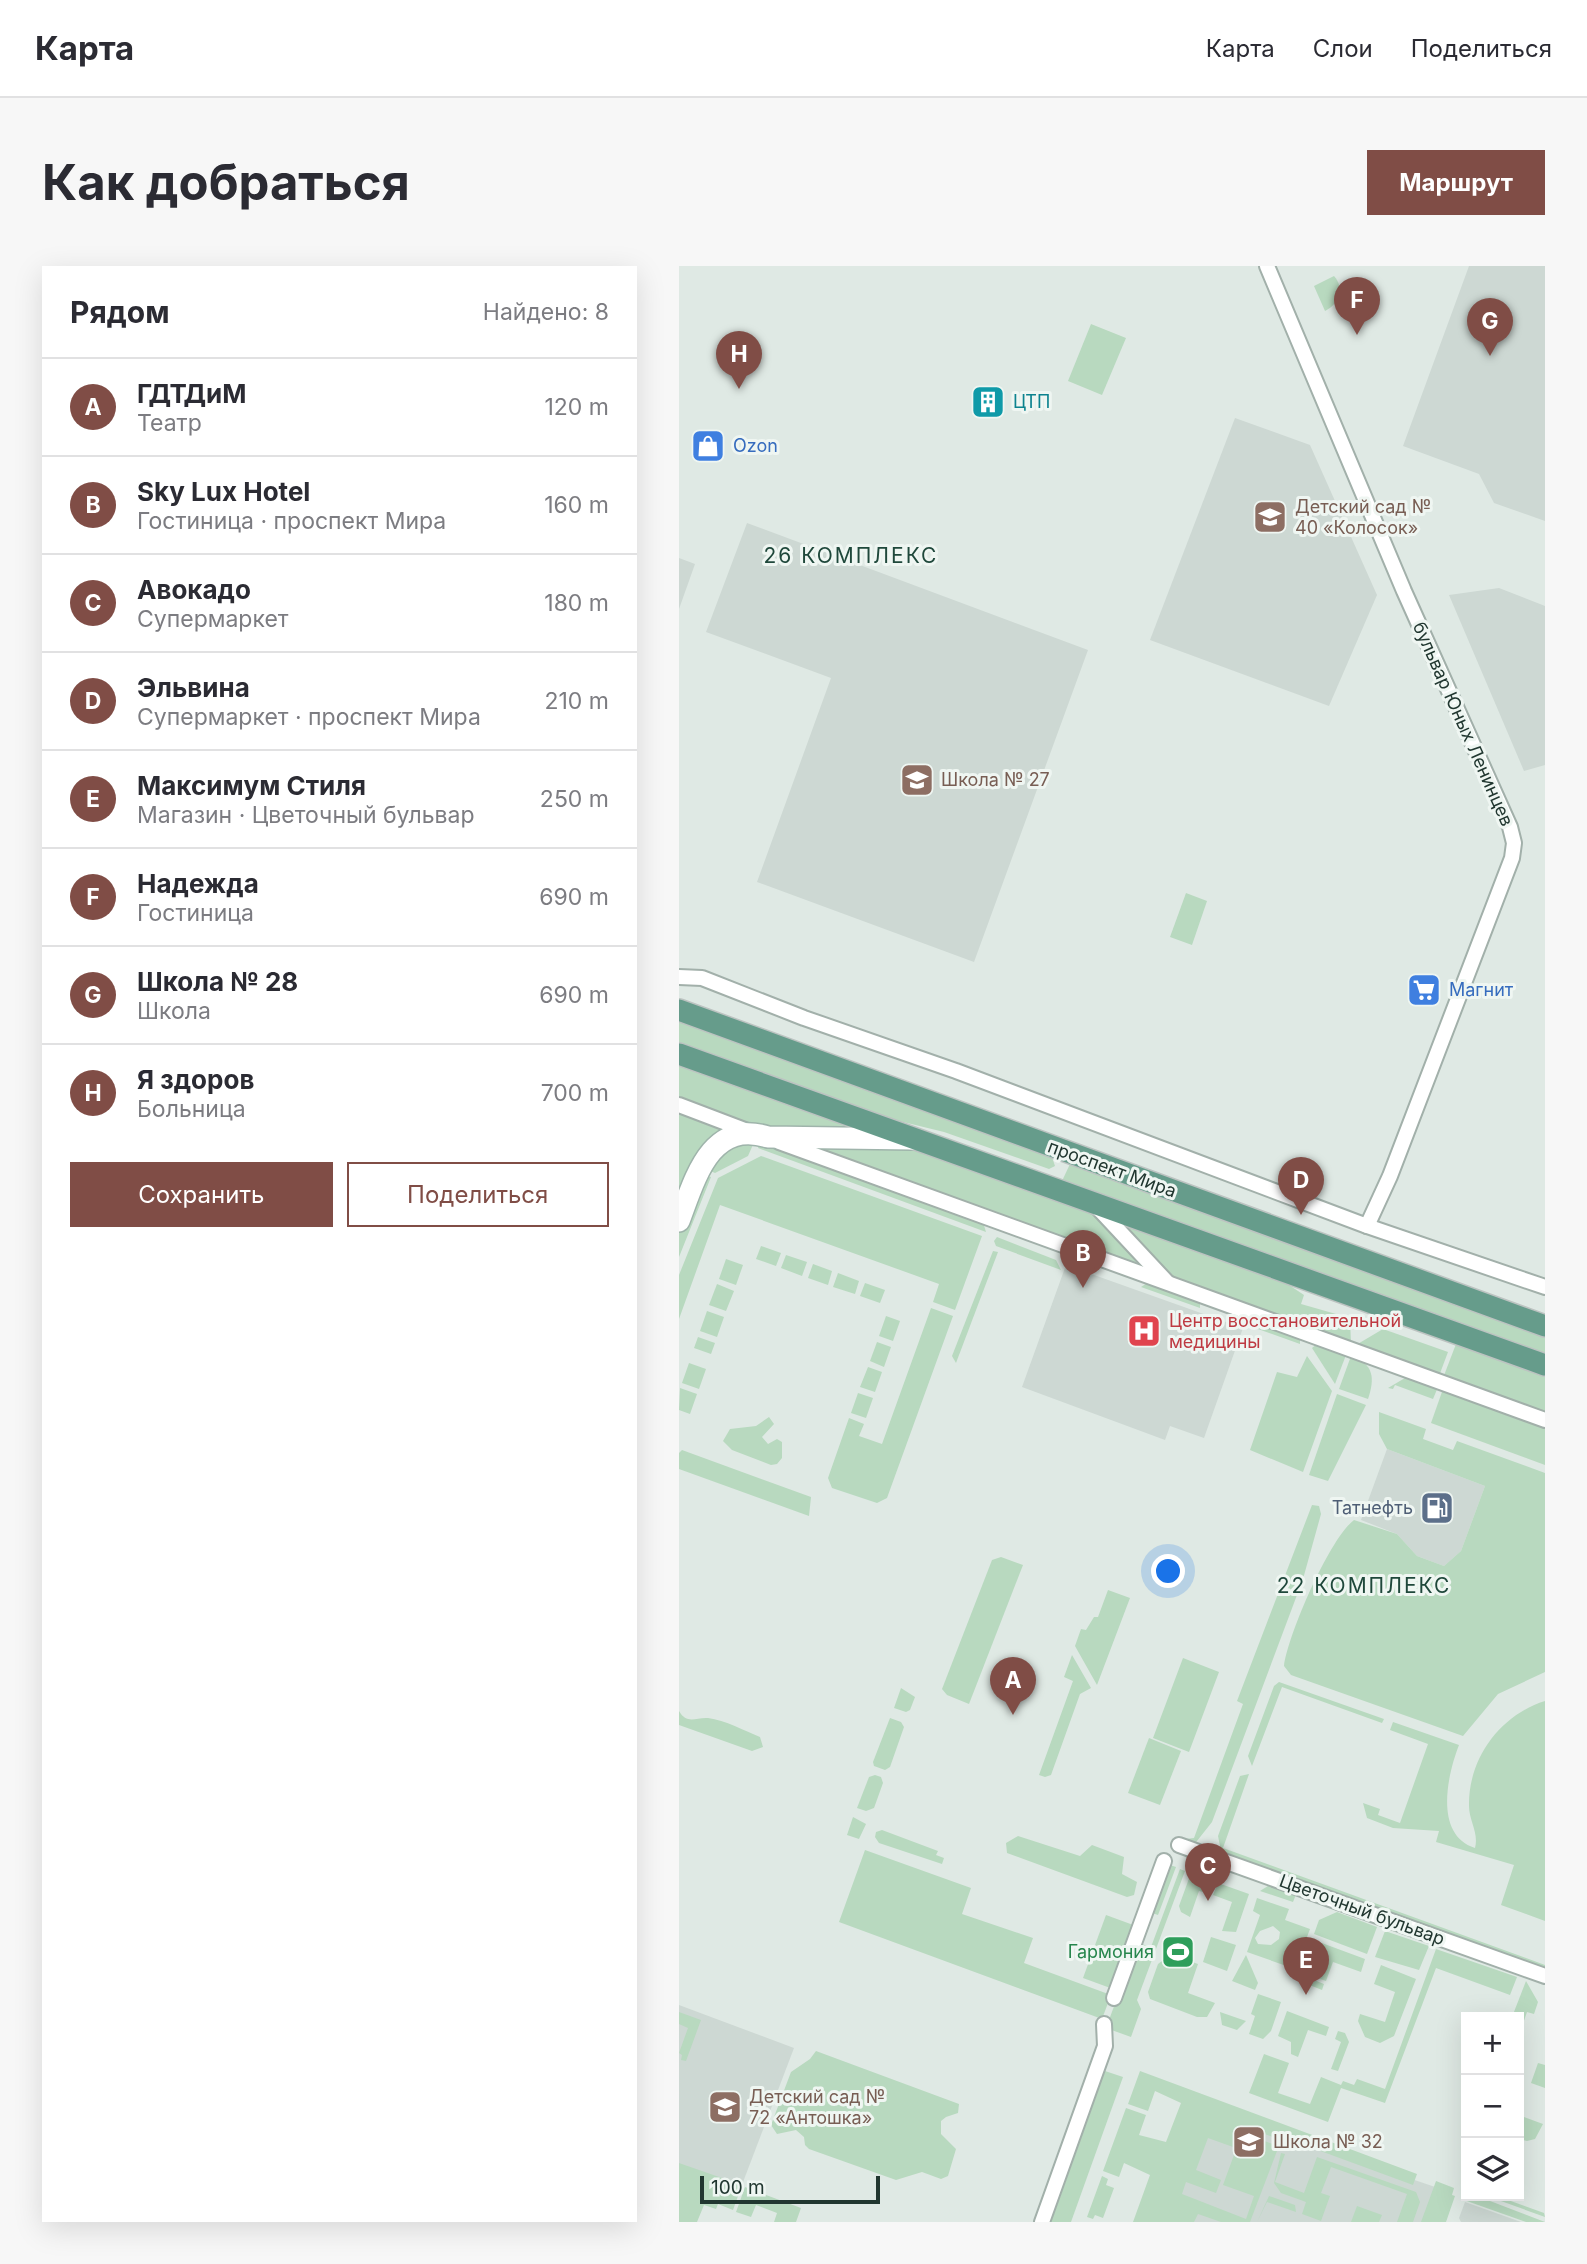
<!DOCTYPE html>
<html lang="ru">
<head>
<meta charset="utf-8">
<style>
	body { margin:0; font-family:Inter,sans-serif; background:#f7f7f7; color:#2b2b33 }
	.controls { position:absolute; right:21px; bottom:21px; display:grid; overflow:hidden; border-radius:0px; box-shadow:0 7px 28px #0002 }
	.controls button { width:63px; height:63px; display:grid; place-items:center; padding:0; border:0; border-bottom:2px solid #e1e1e2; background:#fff; color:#2b2b33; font:35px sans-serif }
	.scale { position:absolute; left:21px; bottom:18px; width:180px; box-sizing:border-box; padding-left:7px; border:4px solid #213730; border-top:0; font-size:19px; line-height:24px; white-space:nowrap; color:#213730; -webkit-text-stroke:5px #eff6f2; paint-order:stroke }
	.you { position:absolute; left:490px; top:1306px; width:24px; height:24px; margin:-18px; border:5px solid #fff; border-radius:50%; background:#1a73e8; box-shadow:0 0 0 10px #1a73e833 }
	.badge { display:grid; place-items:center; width:46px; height:46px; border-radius:50%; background:#804d46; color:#fff; font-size:23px; font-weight:700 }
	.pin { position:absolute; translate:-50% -58px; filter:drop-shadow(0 2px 4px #0008) }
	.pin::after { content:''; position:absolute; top:37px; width:24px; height:21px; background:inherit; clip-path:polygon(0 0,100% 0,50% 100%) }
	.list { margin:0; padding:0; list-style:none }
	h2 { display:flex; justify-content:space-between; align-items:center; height:91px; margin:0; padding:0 28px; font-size:30px }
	h2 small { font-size:23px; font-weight:400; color:#7c7c81 }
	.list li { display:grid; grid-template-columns:46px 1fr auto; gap:21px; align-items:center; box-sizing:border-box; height:98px; padding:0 28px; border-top:2px solid #e1e1e2 }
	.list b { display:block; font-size:26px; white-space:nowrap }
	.list p { margin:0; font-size:23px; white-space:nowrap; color:#7c7c81 }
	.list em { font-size:23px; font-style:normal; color:#7c7c81 }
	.actions { display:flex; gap:14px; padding:21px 28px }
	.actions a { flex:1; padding:16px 0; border:2px solid #804d46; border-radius:0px; text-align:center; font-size:24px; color:#804d46 }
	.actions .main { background:#804d46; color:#fff }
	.icon { flex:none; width:38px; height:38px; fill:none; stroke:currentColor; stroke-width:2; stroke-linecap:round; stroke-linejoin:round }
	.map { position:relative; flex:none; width:866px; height:1956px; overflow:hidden; border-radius:0px }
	header { display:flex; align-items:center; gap:42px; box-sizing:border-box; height:98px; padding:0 35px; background:#fff; border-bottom:2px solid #e1e1e2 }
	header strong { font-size:33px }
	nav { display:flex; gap:38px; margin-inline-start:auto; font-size:24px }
	.intro { display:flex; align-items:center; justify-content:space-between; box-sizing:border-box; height:168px; padding:0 42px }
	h1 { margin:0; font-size:49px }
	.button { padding:18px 32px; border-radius:0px; background:#804d46; color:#fff; font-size:24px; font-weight:700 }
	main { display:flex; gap:42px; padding:0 42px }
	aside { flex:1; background:#fff; border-radius:0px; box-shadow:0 7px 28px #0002 }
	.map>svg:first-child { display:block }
	.built { fill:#cdd8d3 }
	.green { fill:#b8d9bf; fill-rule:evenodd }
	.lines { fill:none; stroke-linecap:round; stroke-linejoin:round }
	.street-casing { stroke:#a2b0aa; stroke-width:18 }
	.secondary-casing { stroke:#9fb4ab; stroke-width:24 }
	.primary-casing { stroke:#bcc3c1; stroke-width:24 }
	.street { stroke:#fff; stroke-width:14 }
	.secondary { stroke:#fff; stroke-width:21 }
	.primary { stroke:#669c8b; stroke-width:21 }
	.labels { text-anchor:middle; stroke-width:6; stroke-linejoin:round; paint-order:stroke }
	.culture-label { font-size:18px; fill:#0d838f; stroke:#eff6f2; text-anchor:start }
	.shop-label { font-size:18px; fill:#366cbe; stroke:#eff6f2; text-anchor:start }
	.education-label { font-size:18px; fill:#785e54; stroke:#eff6f2; text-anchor:start }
	.street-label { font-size:18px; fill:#213730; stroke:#eff6f2 }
	.health-label { font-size:18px; fill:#be3a42; stroke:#eff6f2; text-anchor:start }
	.service-label { font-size:18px; fill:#4e5e75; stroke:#eff6f2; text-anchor:end }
	.leisure-label { font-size:18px; fill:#27864d; stroke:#eff6f2; text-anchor:end }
	.quarter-label { font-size:21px; letter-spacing:2px; fill:#1f483b; stroke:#eff6f2 }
</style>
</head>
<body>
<header>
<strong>Карта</strong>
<nav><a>Карта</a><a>Слои</a><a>Поделиться</a></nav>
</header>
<div class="intro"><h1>Как добраться</h1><a class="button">Маршрут</a></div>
<main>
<aside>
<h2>Рядом<small>Найдено: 8</small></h2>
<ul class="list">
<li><span class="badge">A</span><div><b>ГДТДиМ</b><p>Театр</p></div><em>120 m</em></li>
<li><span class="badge">B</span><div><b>Sky Lux Hotel</b><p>Гостиница · проспект Мира</p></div><em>160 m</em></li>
<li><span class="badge">C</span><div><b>Авокадо</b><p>Супермаркет</p></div><em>180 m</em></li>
<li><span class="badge">D</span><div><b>Эльвина</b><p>Супермаркет · проспект Мира</p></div><em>210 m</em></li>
<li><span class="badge">E</span><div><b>Максимум Стиля</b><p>Магазин · Цветочный бульвар</p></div><em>250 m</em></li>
<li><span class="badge">F</span><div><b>Надежда</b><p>Гостиница</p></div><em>690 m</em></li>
<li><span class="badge">G</span><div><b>Школа № 28</b><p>Школа</p></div><em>690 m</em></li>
<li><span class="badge">H</span><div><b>Я здоров</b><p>Больница</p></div><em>700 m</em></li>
</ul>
<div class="actions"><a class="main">Сохранить</a><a>Поделиться</a></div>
</aside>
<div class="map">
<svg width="866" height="1956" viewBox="0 0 866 1956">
	<rect width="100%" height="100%" fill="#dfe9e4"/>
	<g class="built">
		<path d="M790 0H866V255L815 237 800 208 724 180Z"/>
		<path d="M556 152 631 179 698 329 650 440 471 374Z"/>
		<path d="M68 257 409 384 295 696 78 616 152 412 27 366Z"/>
		<path d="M0 292 16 298 0 343Z"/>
		<path d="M820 322 866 340V499L845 505 770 329Z"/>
		<path d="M387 999 564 1062 525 1172 491 1160 486 1174 343 1121Z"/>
		<path d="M708 1183 806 1220 782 1285 765 1300 738 1290 718 1268 682 1254Z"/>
		<path d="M0 1739 115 1782 61 1924 0 1901Z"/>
		<path d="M517 1840 765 1924 753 1956H486Z"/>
		<path d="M786 1936 842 1956H782L780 1952Z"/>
	</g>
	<g class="green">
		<path d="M655 10C666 22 660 38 646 45L635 20Z"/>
		<path d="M412 58 447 72 423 129 389 115Z"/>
		<path d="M507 627 528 635 513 679 491 671Z"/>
		<path d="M0 755 373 891 376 900 370 903 265 866 212 853 0 777Z"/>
		<path d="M0 796 192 866 88 865 0 833Z"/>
		<path d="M0 844 53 864 0 936Z"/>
		<path d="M76 874 69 890 36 907 27 903C40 887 56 879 76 874Z"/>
		<path d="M81 875 304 956 307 966 79 882Z"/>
		<path d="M124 878H225L416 947 459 995 455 998Z"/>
		<path d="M82 890 303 970 276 1044 254 1036 260 1018 41 939 0 1053V1009L39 912Z"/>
		<path d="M391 898 866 1070V1091L383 915Z"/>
		<path d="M25 909 32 911 0 991V967Z"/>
		<path d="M441 956 604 1015 625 1029 622 1038 671 1052 672 1078 492 1012Z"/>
		<path d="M318 971 377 994 382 1004 317 980 315 975Z"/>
		<path d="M82 980 102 987 97 1000 77 993Z"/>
		<path d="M314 985 319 986 277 1097 273 1090Z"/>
		<path d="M107 989 128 996 123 1010 102 1002Z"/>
		<path d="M47 993 64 999 57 1019 40 1013Z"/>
		<path d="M134 998 153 1005 149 1019 129 1012Z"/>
		<path d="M159 1007 180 1015 176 1028 154 1021Z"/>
		<path d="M470 1016 521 1036V1042L462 1021Z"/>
		<path d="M186 1017 206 1024 201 1037 181 1030Z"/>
		<path d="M38 1018 55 1025 47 1045 30 1039Z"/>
		<path d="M252 1042 274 1050 208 1232 198 1237 153 1222 149 1212 170 1152 185 1158 180 1170 203 1178Z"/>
		<path d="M28 1045 45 1051 38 1071 21 1065Z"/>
		<path d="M207 1050 221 1055 214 1075 200 1070Z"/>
		<path d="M564 1050 621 1072V1078L562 1057Z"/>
		<path d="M704 1063 769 1086 760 1110 677 1079Z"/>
		<path d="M19 1071 36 1077 32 1088 15 1082Z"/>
		<path d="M198 1076 212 1081 205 1101 191 1095Z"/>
		<path d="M638 1078 667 1089 656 1118 633 1082Z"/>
		<path d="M777 1078 866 1110V1149L764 1112Z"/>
		<path d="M628 1090 653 1125 624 1206 571 1184 598 1106 618 1111Z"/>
		<path d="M672 1090C695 1098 696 1112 689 1133L660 1123Z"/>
		<path d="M10 1097 27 1103 20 1123 3 1117Z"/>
		<path d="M189 1101 203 1106 196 1126 181 1121Z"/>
		<path d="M726 1112 759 1121 754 1133 716 1119 714 1123 709 1122Z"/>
		<path d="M1 1122 18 1128 11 1148 0 1144Z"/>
		<path d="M764 1123 866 1160V1199L752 1157Z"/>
		<path d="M179 1127 194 1132 187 1152 172 1147Z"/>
		<path d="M658 1128 687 1139 649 1215 630 1209Z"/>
		<path d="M700 1146 747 1163 744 1173 774 1184 778 1175 866 1207V1406L819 1428 784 1470 612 1409 605 1400C609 1369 650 1273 675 1254L718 1268 738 1290 765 1300 782 1285 806 1220 708 1183 700 1168Z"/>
		<path d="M90 1151 95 1158 83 1171 89 1178 98 1173 103 1176V1192L98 1198 92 1199 53 1184 44 1175 51 1163 77 1160Z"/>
		<path d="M3 1184 132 1231 130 1250 0 1203V1187Z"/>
		<path d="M633 1239 640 1240 642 1248 624 1313 533 1556 514 1580 505 1576 506 1573 515 1572 564 1438 558 1435Z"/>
		<path d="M322 1291 344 1299 290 1438 268 1429 263 1423 313 1294Z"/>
		<path d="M429 1324 451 1332 418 1419 396 1380 402 1363 407 1364 415 1351H419Z"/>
		<path d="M393 1389 412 1422 401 1428 372 1509 366 1511 360 1509 394 1415 385 1411Z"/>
		<path d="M504 1392 540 1406 510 1486 474 1472Z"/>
		<path d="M600 1416 705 1453 703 1457 603 1421 573 1500 569 1490 595 1420Z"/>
		<path d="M222 1422 236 1431 231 1444 227 1446 215 1442Z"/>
		<path d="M866 1435V1655L822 1639 835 1599 757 1576 760 1565 714 1562 688 1552 684 1537 701 1543 699 1549 721 1557 749 1478 711 1464 714 1456 780 1479C768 1510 755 1569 796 1582 800 1567 790 1555 790 1540 789 1493 821 1449 866 1435Z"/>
		<path d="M0 1445C8 1459 17 1451 29 1452 46 1454 66 1465 81 1471L84 1481 73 1485 0 1459Z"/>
		<path d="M211 1452 222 1456 225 1461 211 1501 206 1504 195 1500 194 1496Z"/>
		<path d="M470 1472 502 1485 481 1539 449 1527Z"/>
		<path d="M570 1508 544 1582 866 1699V1702L542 1585 539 1570 561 1510Z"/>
		<path d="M196 1509 202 1511 204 1517 195 1542 187 1545 178 1542 190 1511Z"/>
		<path d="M174 1551 187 1558 180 1573 168 1569Z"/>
		<path d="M203 1564 259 1585 257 1589 265 1592 263 1598 200 1577 196 1571 197 1566Z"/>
		<path d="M339 1570 401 1590 413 1579 445 1591 443 1608 458 1616 455 1629 448 1631 328 1587 327 1577Z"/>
		<path d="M186 1584 292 1622 283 1648 354 1672 345 1697 432 1729 423 1753 160 1656Z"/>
		<path d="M491 1599 497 1601 479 1649 473 1647Z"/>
		<path d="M501 1603 506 1605 458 1734 462 1743 452 1771 427 1762 457 1681 461 1683 463 1678 472 1681Z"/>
		<path d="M512 1607 534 1615 529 1627 520 1625 511 1651 502 1646 500 1640Z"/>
		<path d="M539 1617 570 1628 557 1666 543 1665 553 1636 534 1629Z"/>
		<path d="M592 1618 618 1626 614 1636 581 1625Z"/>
		<path d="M578 1632 610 1643 606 1654 631 1663 616 1703 568 1686 581 1649 574 1645ZM594 1660 601 1666 600 1673 592 1679 579 1678 576 1672 581 1665Z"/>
		<path d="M658 1646 698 1661 688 1688 635 1668 640 1654Z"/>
		<path d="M427 1649 457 1660 434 1723 404 1712Z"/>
		<path d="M706 1665 750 1680 740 1704 696 1691Z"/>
		<path d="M532 1671 557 1679 548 1705 524 1696Z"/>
		<path d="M632 1673 686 1693 682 1706 654 1696 647 1715 632 1710 624 1696Z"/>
		<path d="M757 1683 838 1711 831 1729 757 1702 706 1837 662 1822 649 1856 570 1827 585 1788 610 1797 599 1827 631 1838 642 1811 662 1819 664 1815 675 1819 678 1813 706 1823Z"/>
		<path d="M567 1689 579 1717 576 1724 553 1715Z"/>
		<path d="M499 1691 519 1698 509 1727 536 1737 528 1751H518L471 1733 469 1726 479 1698 483 1695 496 1698Z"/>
		<path d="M623 1699 630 1712 645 1718 643 1724 618 1714Z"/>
		<path d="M702 1699 737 1713 715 1770 701 1777 686 1771 679 1755 681 1748 706 1756 716 1726 695 1718Z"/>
		<path d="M847 1715 859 1736 855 1748 848 1746 840 1769V1751H833Z"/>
		<path d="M579 1728 602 1736 592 1765 584 1773 570 1768 576 1750 572 1748Z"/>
		<path d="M608 1745 650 1761 647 1770 629 1764 619 1791 612 1788V1776L599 1770Z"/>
		<path d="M0 1746 22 1754 7 1795 2 1794 3 1789 0 1787 9 1762 0 1758Z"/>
		<path d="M541 1746 567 1755 558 1764 543 1759Z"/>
		<path d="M659 1765 666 1767 670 1776 659 1805 652 1803 662 1776 656 1773Z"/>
		<path d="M137 1785 280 1838 279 1847 267 1851 262 1855V1868L277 1883 269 1910 262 1913 243 1906 217 1914 130 1883 126 1879 125 1871 117 1864 98 1868 92 1859 112 1806 131 1793Z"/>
		<path d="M859 1797 866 1799V1822L852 1817Z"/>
		<path d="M426 1805 444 1811 392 1956H372Z"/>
		<path d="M461 1805 738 1908 734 1919 598 1869 596 1872 562 1859 554 1881 529 1872 517 1904 542 1914 537 1927 507 1916 503 1928 567 1953 575 1930 544 1919 563 1867 594 1878 593 1882 598 1885 571 1956H542L519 1948 515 1956H454L471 1909 445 1897 440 1911 424 1905 447 1842 467 1849 460 1869 487 1876 502 1837 476 1825 469 1845 449 1838Z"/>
		<path d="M840 1849 864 1858 856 1873 848 1875 840 1873Z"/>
		<path d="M602 1887 606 1888 596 1916 625 1927 638 1891 737 1926 741 1936 734 1956H718L728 1928 652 1901 642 1927 651 1930 642 1955 623 1948 627 1936 602 1927 595 1917Z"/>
		<path d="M0 1897 63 1919 54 1944 39 1938 37 1943 25 1939 18 1956H0Z"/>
		<path d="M423 1910 429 1913 427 1919 435 1922 424 1952 416 1949 414 1953 408 1951Z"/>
		<path d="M757 1915 775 1922 773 1929 776 1930 767 1956H742Z"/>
		<path d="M66 1921 122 1942 117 1956H95L98 1947 77 1939 72 1951 57 1946Z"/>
		<path d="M787 1929 798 1930 866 1956H847L785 1934Z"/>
		<path d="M590 1930 616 1939 617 1946 588 1936 578 1956Z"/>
		<path d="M808 1930H818L865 1947 866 1951Z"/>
		<path d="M678 1940 703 1949 700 1956H672Z"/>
	</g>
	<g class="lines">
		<defs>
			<g id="street">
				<path d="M588 0 725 325 831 561 835 577 833 592 711 910 688 960"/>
				<path d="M0 711 23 712 125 752 277 805 688 960 866 1021"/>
				<path d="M0 839 71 866"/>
				<path d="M100 876 866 1154"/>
				<path d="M418 941 488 1016"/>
				<path d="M500 1579 866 1710"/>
				<path d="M435 1732 485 1595"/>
				<path d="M363 1956 426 1780 425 1758"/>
			</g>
			<path id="secondary" d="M0 955C16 913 31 853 89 871L234 873"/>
			<g id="primary">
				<path d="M0 744 866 1060"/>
				<path d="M0 788 866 1099"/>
			</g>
		</defs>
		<use href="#street" class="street-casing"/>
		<use href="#secondary" class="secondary-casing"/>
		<use href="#primary" class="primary-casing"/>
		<use href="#street" class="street"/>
		<use href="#secondary" class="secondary"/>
		<use href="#primary" class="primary"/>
	</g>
	<defs>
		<symbol id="building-square" viewBox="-11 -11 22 22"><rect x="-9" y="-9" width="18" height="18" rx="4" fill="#0f9aa8" stroke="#eff6f2"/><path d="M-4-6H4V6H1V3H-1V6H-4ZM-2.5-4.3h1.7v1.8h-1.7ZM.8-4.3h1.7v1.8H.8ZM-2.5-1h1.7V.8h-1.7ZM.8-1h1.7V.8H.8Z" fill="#fff"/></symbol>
		<symbol id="shop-square" viewBox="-11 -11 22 22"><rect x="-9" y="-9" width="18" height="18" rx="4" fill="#3f7fe0" stroke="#eff6f2"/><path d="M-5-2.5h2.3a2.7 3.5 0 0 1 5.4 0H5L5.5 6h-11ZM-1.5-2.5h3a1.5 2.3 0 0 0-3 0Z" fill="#fff"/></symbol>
		<symbol id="school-square" viewBox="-11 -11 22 22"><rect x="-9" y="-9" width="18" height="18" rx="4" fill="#8d6e63" stroke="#eff6f2"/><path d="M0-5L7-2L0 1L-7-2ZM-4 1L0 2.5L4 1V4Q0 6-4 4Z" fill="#fff"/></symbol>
		<symbol id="supermarket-square" viewBox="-11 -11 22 22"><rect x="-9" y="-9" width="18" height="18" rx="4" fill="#3f7fe0" stroke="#eff6f2"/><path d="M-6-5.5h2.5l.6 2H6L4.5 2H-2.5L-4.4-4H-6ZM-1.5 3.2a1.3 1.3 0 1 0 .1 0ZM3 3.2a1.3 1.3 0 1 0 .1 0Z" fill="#fff"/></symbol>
		<symbol id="hospital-square" viewBox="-11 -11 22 22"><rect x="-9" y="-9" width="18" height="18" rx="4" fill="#e0444e" stroke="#eff6f2"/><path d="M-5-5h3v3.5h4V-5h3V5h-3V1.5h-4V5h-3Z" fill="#fff"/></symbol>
		<symbol id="fuel-square" viewBox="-11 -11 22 22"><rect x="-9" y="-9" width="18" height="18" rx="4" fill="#5c6f8a" stroke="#eff6f2"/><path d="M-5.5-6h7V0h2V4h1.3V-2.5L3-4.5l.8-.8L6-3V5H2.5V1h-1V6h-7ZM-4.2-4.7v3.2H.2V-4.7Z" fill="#fff"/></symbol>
		<symbol id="stadium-square" viewBox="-11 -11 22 22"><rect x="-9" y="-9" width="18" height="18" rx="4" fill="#2e9e5b" stroke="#eff6f2"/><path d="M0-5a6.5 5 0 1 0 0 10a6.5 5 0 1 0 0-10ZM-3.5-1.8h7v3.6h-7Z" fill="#fff"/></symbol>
	</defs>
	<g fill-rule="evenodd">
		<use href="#building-square" x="290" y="117" width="38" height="38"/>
		<use href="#shop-square" x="10" y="161" width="38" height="38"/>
		<use href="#school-square" x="572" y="232" width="38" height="38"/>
		<use href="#school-square" x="219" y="495" width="38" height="38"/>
		<use href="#supermarket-square" x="726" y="705" width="38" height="38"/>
		<use href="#hospital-square" x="446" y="1046" width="38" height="38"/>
		<use href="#fuel-square" x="739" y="1223" width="38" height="38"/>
		<use href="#stadium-square" x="480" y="1667" width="38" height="38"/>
		<use href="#school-square" x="27" y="1822" width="38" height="38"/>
		<use href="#school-square" x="551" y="1857" width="38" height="38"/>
	</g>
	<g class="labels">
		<g class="culture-label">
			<text x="334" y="142">ЦТП</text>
		</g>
		<g class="shop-label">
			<text x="54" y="186">Ozon</text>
			<text x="770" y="730">Магнит</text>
		</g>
		<g class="education-label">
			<text x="616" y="247">Детский сад №<tspan x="616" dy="21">40 «Колосок»</tspan></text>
			<text x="262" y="520">Школа № 27</text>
			<text x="70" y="1837">Детский сад №<tspan x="70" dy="21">72 «Антошка»</tspan></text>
			<text x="594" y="1882">Школа № 32</text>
		</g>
		<g class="street-label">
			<text transform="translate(784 458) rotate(66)" y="6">бульвар Юных Ленинцев</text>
			<text transform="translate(433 903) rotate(20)" y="6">проспект Мира</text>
			<text transform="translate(683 1644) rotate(20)" y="6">Цветочный бульвар</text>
		</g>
		<g class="health-label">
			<text x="490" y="1061">Центр восстановительной<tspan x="490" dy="21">медицины</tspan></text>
		</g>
		<g class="service-label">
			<text x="734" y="1248">Татнефть</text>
		</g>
		<g class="leisure-label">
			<text x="475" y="1692">Гармония</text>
		</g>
		<g class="quarter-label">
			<text x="172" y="297">26 КОМПЛЕКС</text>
			<text x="685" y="1327">22 КОМПЛЕКС</text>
		</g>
	</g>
</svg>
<div class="controls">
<button>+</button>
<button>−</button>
<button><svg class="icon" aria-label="layers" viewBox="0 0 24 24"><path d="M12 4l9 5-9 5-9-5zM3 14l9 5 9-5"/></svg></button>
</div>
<div class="scale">100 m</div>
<div class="you"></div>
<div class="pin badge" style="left:334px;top:1449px">A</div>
<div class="pin badge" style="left:404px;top:1022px">B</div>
<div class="pin badge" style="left:529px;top:1635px">C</div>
<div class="pin badge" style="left:622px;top:949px">D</div>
<div class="pin badge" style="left:627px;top:1729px">E</div>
<div class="pin badge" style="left:678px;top:69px">F</div>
<div class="pin badge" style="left:811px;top:90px">G</div>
<div class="pin badge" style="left:60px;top:123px">H</div>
</div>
</main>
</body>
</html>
